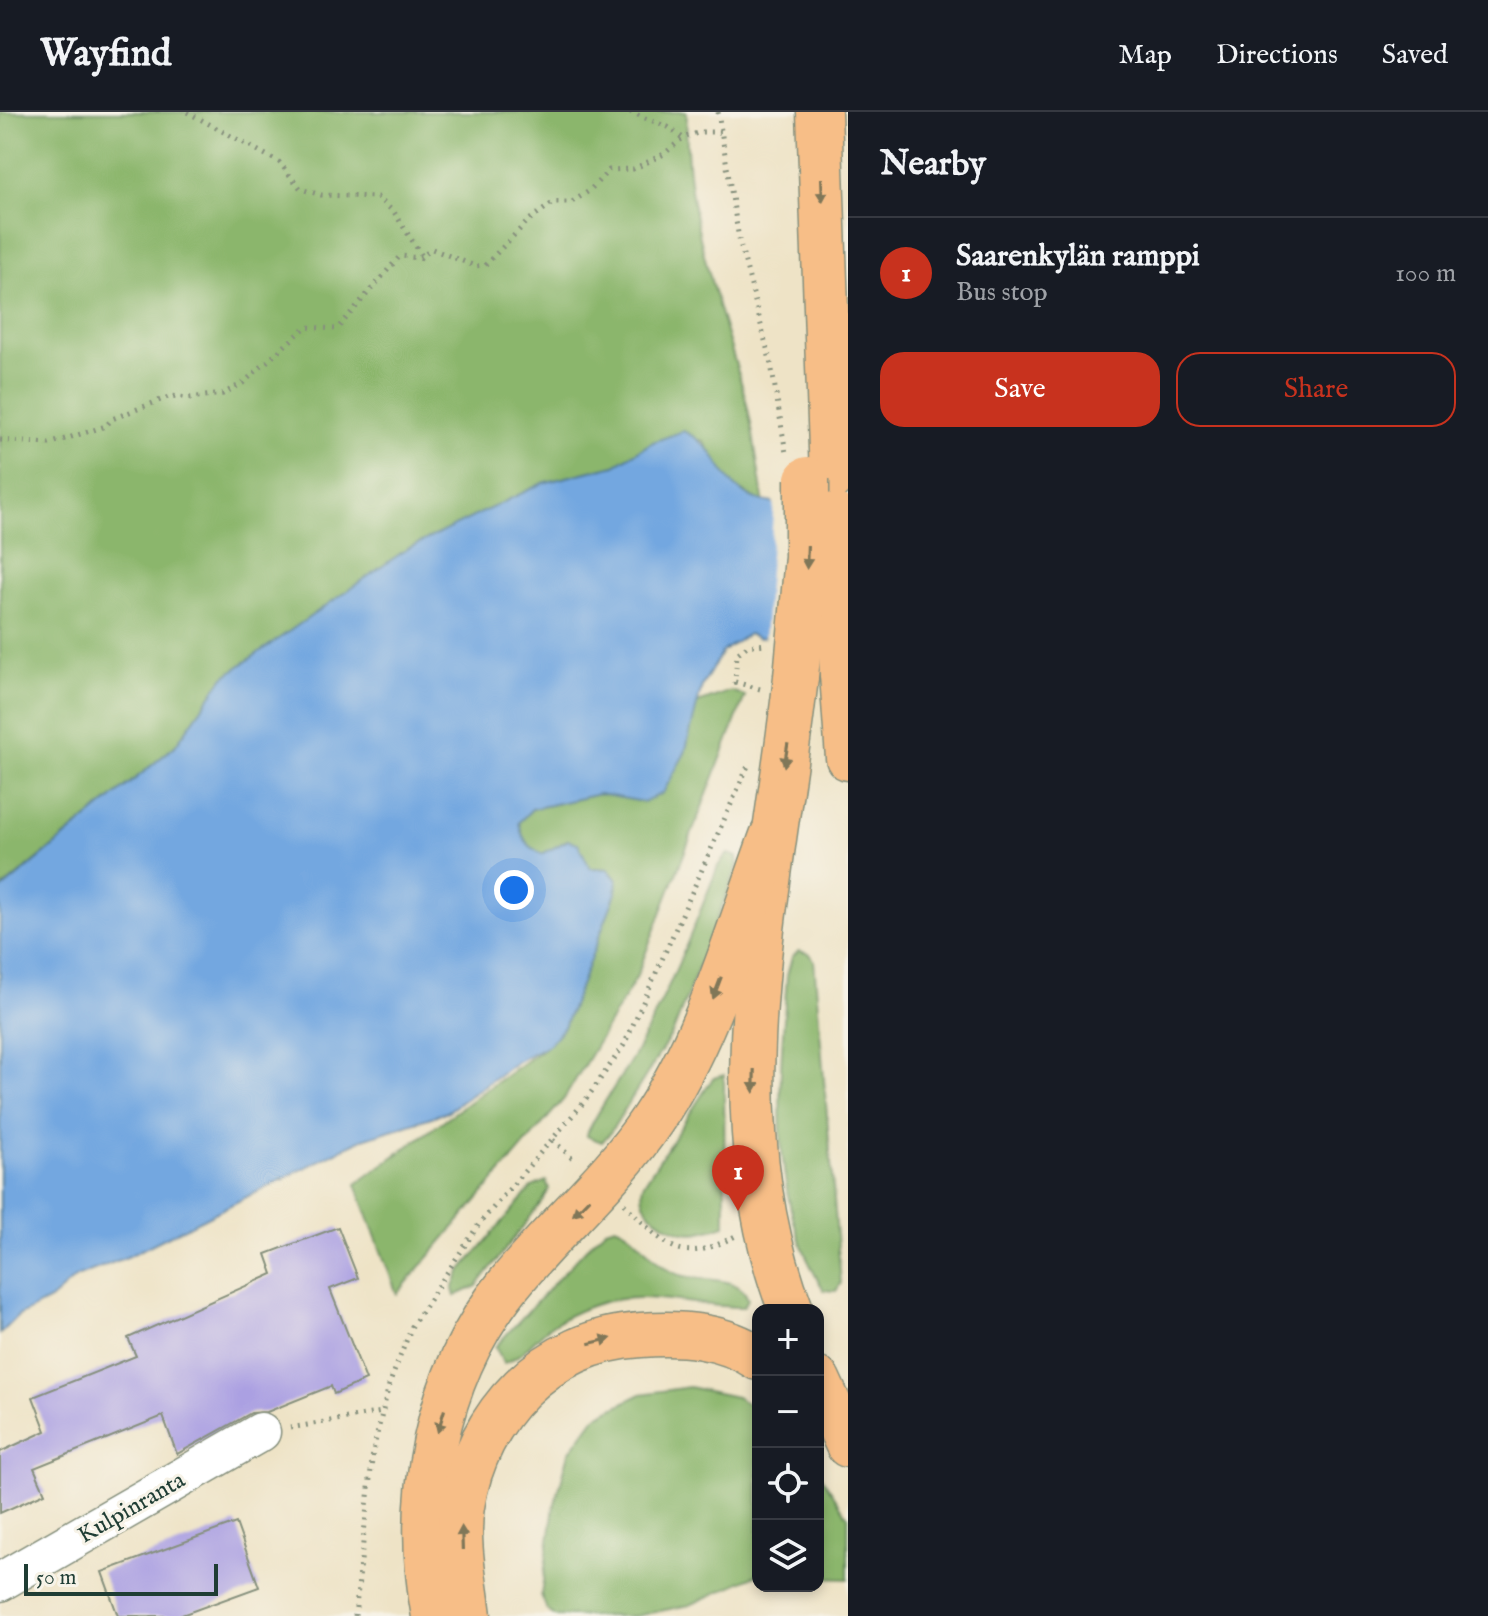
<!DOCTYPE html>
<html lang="en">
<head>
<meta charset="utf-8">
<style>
	body { margin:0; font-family:"IM FELL English",serif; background:#20242c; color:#f1f3f6 }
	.controls { position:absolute; right:24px; bottom:24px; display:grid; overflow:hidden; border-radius:16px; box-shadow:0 4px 12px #0003 }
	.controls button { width:72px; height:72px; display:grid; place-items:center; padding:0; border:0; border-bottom:2px solid #363941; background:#171b24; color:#f1f3f6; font:40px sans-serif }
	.scale { position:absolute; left:24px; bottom:20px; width:194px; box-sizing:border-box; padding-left:8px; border:4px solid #1f3d34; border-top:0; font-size:22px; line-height:28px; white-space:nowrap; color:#1f3d34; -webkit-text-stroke:6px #f7f3e8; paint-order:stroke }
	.you { position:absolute; left:514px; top:778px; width:28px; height:28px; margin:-20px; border:6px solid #fff; border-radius:50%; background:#1a73e8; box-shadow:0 0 0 12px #1a73e833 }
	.badge { display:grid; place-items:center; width:52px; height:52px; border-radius:50%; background:#c8321e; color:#fff; font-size:26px; font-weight:700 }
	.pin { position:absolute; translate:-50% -66px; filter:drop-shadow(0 2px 4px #0008) }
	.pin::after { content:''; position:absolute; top:42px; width:28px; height:24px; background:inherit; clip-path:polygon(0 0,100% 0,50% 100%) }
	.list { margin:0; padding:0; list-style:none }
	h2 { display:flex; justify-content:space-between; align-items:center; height:104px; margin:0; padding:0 32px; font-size:34px }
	h2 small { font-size:26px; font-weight:400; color:#9ea1a6 }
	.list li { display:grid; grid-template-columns:52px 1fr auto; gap:24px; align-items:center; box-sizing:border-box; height:112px; padding:0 32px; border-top:2px solid #363941 }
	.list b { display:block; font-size:30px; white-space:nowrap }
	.list p { margin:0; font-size:26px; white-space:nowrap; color:#9ea1a6 }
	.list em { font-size:26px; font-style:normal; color:#9ea1a6 }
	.actions { display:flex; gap:16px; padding:24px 32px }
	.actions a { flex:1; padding:18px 0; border:2px solid #c8321e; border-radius:24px; text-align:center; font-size:28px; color:#c8321e }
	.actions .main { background:#c8321e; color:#fff }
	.icon { flex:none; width:44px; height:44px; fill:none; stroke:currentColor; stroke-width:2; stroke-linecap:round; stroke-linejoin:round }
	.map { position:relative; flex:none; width:848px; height:1504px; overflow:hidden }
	header { display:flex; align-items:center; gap:48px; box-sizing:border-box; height:112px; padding:0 40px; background:#171b24; border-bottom:2px solid #363941 }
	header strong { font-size:38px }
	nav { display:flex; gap:44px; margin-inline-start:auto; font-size:28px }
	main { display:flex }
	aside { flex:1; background:#171b24 }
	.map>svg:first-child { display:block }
	.forest { fill:#8bb66c; stroke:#557a50; stroke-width:2 }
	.water { fill:#73a7e0; stroke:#49728a; stroke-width:2 }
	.pier { fill:#eee3c6 }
	.building { fill:#aba0e2 }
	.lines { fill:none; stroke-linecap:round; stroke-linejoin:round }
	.minor-casing { stroke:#86907d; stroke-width:41 }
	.highway-casing { stroke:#86907d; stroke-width:47 }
	.path { stroke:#86907d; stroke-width:5; stroke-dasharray:2 6; stroke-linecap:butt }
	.minor { stroke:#fff; stroke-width:38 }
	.highway { stroke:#f7be87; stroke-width:44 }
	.highway-bridge-casing { stroke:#86907d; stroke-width:47; stroke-linecap:butt }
	.highway-bridge { stroke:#f7be87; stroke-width:44 }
	.oneway { fill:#807759 }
	.labels { text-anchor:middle; stroke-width:6; stroke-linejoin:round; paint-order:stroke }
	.street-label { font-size:24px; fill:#1f3d34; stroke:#f7f3e8 }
</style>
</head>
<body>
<header>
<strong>Wayfind</strong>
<nav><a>Map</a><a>Directions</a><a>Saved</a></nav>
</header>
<main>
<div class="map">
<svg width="848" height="1504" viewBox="0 0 848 1504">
	<rect width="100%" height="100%" fill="#f7f3e8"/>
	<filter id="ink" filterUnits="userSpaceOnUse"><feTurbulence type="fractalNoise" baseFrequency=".0125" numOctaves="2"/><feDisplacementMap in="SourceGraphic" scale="16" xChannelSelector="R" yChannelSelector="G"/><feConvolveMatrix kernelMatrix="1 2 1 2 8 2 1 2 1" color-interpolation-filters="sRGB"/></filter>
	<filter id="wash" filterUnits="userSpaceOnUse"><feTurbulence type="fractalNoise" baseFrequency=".006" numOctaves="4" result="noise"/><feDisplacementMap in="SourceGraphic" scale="32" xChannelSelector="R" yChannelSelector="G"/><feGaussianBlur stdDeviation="1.8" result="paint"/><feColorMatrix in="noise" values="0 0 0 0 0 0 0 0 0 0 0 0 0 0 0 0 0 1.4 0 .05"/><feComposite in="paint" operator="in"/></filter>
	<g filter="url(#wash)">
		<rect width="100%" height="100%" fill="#eee3c6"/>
		<g class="forest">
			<path d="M0 0H687C682 94 717 187 743 277 754 314 757 354 764 392L732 373 703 328 653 330 615 353 543 371 407 437 224 565 175 634 0 778Z"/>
			<path d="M731 579 745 584 636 866 564 987 397 1182 356 1072 548 933 564 915 616 781 617 768 608 757 590 756 567 728 542 743C527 734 522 727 519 710L532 697 599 682 644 690 685 641 695 592Z"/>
			<path d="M728 742 737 745 738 753 673 920 610 1021 602 1030 586 1024C599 996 617 972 633 945 667 884 693 818 718 754Z"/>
			<path d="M799 839 810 842 814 848 841 1171 836 1179 824 1178C766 1087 780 967 787 864L792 845Z"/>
			<path d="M724 963 725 1113C712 1117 694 1124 680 1119 658 1112 638 1096 643 1073L713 966Z"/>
			<path d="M546 1069 549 1077 544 1087 477 1174 455 1184 453 1177 460 1160 532 1075Z"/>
			<path d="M615 1114C641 1123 652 1154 680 1163 701 1170 739 1162 748 1187L744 1195C693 1196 642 1175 591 1194 578 1199 563 1206 552 1213 535 1225 523 1245 504 1251L495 1235 593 1129 606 1117Z"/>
			<path d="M689 1275 736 1285 758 1298V1462L690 1493 635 1504H554L547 1498 541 1483 554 1395 569 1341 595 1305 641 1282Z"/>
			<path d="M818 1359 848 1405V1467L818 1466Z"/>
		</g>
		<path class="water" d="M683 319C706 329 713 343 726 363 752 405 806 389 848 385V515L759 526 748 522 722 540 702 574 685 641 663 681 644 690 599 682 532 697 519 710C522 727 527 734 542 742L568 728 578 731 590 756 608 757 617 768 616 781 564 915 548 933 518 949 447 1000 360 1028 127 1145 76 1165 50 1188 18 1204 0 1222V779L175 634 224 565 407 437 543 371 615 353 653 330Z"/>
		<path class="pier" d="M848 381V519L764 529 774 388Z"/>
		<g id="blocks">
			<g class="building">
				<path d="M338 1115 358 1166 330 1177 366 1268 334 1282 331 1274 267 1300 251 1301 177 1342 163 1304 34 1356 45 1381 0 1401V1340L46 1319 33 1285 136 1244 128 1226 273 1162 266 1142Z"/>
				<path d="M236 1411 259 1475 179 1504H118L102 1460Z"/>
			</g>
		</g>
	</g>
	<g filter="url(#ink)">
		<use href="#blocks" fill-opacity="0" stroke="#86907d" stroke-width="2"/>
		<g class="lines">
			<defs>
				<path id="minor" d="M0 1470 261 1320"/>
				<g id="highway">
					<path d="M819 0 832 365"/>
					<path d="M842 562 848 646"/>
					<path d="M791 1198C713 996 773 771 796 565"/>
					<path d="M818 1268 848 1333"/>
					<path d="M434 1504C413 1389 434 1265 509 1172 555 1115 611 1069 652 1008 710 922 737 819 772 724"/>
					<path d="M469 1504C465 1470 456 1429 462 1394 476 1303 547 1228 641 1223 682 1220 723 1223 758 1246"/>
				</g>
			</defs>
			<use href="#minor" class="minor-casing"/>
			<use href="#highway" class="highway-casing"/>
			<g class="path">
				<path d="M187 0 279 50 301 77 321 83 377 85 394 100 422 144"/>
				<path d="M630 0 668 15 683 26"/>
				<path d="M718 0 739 127 771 252 786 341"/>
				<path d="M0 328 49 332 106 314 112 307 171 284 189 286 223 282 243 271 306 215 337 217 400 144 420 146 432 137 475 154 485 153 529 108 554 90H572L589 79 609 58 633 57 664 42 683 26 700 20H720"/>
				<path d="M760 577 735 570 737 542 747 534 766 532"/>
				<path d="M553 1028 576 1050"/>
				<path d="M624 1092C667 1133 677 1156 737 1123"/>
				<path d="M290 1316 382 1300"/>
				<path d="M355 1504 373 1339 389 1273 412 1214 479 1112 585 989 624 933 748 654"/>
			</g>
			<use href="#minor" class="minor"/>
			<use href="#highway" class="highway"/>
			<defs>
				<g id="highway-bridge">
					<path d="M834 403 842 562"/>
					<path d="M796 565 807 445V367"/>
				</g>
			</defs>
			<use href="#highway-bridge" class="highway-bridge-casing"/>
			<use href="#highway-bridge" class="highway-bridge"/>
		</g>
		<defs><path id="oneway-solid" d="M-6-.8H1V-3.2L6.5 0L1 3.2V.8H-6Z" transform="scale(2)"/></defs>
		<g class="oneway">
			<use href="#oneway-solid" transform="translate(822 78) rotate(88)"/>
			<use href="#oneway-solid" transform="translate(807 445) rotate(92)"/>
			<use href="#oneway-solid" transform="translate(786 643) rotate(99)"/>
			<use href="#oneway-solid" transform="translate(717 876) rotate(111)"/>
			<use href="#oneway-solid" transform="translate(754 969) rotate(91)"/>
			<use href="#oneway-solid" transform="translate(581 1095) rotate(134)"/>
			<use href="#oneway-solid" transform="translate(600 1229) rotate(-13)"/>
			<use href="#oneway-solid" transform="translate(441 1309) rotate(107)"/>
			<use href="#oneway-solid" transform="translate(462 1426) rotate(-92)"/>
		</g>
	</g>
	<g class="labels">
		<g class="street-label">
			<text transform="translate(131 1395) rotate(-30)" y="8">Kulpinranta</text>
		</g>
	</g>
</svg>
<div class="controls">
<button>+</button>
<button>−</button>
<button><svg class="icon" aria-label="locate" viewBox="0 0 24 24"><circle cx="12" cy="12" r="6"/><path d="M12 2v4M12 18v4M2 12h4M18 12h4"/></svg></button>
<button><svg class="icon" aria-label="layers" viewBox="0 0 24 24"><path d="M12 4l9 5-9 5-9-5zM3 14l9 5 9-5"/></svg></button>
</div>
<div class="scale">50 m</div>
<div class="you"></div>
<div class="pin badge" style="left:738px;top:1099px">1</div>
</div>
<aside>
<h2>Nearby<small></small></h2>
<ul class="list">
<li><span class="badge">1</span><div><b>Saarenkylän ramppi</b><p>Bus stop</p></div><em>100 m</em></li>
</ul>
<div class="actions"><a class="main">Save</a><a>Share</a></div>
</aside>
</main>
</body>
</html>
